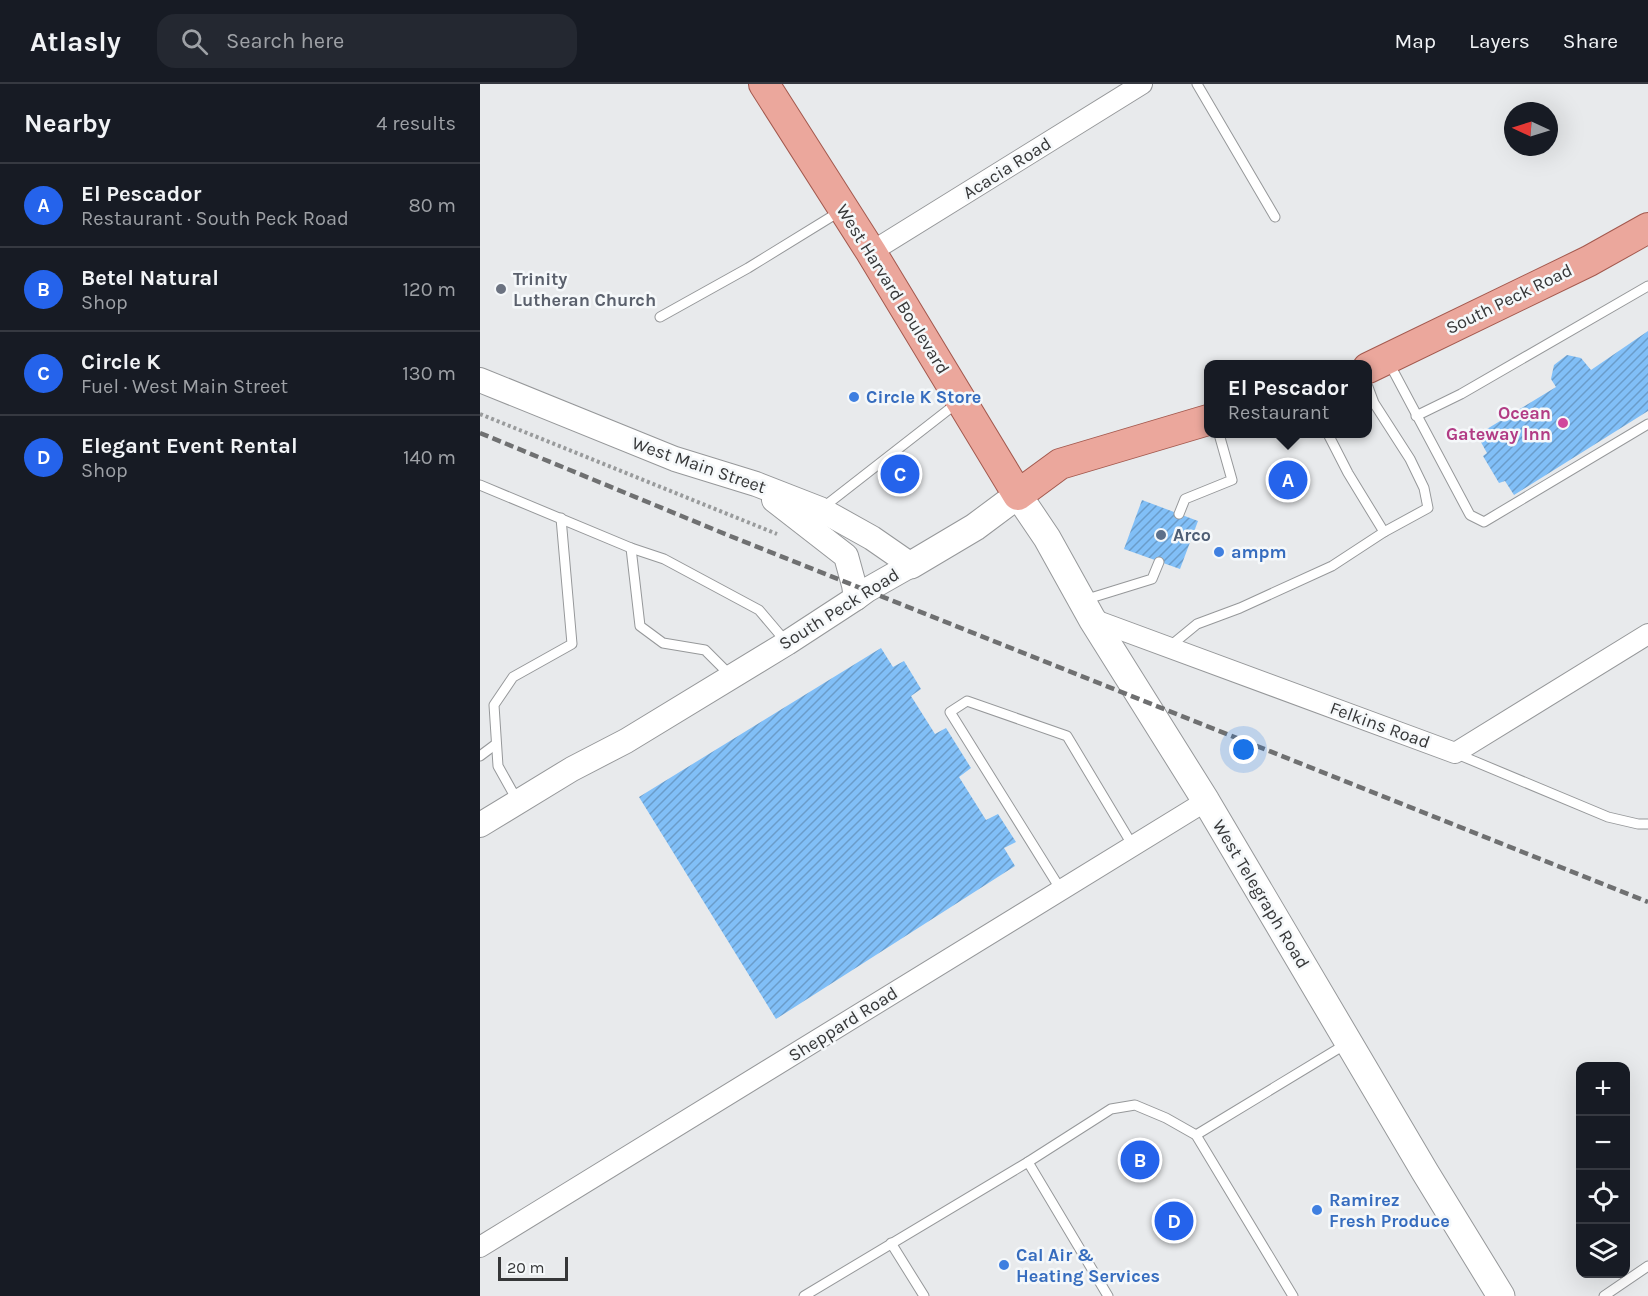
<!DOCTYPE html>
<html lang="en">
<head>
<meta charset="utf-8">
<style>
	body { margin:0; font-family:Karla,sans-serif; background:#242831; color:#f1f3f6 }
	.controls { position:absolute; right:18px; bottom:18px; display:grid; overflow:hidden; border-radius:12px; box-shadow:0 6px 24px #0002 }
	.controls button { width:54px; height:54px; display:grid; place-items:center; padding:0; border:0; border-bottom:2px solid #363941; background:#171b24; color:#f1f3f6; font:30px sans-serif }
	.compass { position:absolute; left:1024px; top:18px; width:54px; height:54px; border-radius:50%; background:#171b24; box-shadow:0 6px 24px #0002; rotate:274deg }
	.scale { position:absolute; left:18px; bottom:15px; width:70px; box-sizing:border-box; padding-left:6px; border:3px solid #363738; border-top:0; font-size:16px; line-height:21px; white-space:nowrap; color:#363738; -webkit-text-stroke:4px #f5f8fa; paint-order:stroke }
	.you { position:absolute; left:764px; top:666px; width:21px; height:21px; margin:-15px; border:4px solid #fff; border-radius:50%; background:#1a73e8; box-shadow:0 0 0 9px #1a73e833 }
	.badge { display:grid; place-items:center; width:39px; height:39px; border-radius:50%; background:#2563eb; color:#fff; font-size:20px; font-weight:700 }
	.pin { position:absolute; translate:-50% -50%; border:3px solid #fff; box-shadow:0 2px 6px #0006 }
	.popup { position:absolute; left:724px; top:276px; width:168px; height:78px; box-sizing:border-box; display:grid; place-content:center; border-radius:12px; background:#171b24; filter:drop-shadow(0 2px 4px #0005); font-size:20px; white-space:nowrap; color:#9ea1a6 }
	.popup b { font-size:22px; color:#f1f3f6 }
	.popup::after { content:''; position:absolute; left:50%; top:100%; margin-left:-12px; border:12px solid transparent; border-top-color:#171b24 }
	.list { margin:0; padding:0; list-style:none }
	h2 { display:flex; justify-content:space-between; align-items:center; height:78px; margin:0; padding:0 24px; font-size:26px }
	h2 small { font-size:20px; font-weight:400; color:#9ea1a6 }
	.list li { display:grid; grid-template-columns:39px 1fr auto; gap:18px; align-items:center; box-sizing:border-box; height:84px; padding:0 24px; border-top:2px solid #363941 }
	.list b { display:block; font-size:22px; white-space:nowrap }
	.list p { margin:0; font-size:20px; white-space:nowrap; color:#9ea1a6 }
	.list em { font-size:20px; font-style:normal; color:#9ea1a6 }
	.icon { flex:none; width:33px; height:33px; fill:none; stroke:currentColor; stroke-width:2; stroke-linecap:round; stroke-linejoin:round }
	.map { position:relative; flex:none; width:1168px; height:1212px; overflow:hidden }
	header { display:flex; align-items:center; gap:36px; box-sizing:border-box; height:84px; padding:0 30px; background:#171b24; border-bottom:2px solid #363941 }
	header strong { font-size:28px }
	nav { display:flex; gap:33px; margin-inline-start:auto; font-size:21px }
	.search { width:420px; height:54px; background:#242831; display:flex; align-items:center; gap:15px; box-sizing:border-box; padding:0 21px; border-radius:18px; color:#9ea1a6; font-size:22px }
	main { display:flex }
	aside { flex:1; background:#171b24 }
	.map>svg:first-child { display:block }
	.building { fill:url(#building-hatch) }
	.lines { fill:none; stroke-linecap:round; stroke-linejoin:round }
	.service-casing { stroke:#96989a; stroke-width:11 }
	.minor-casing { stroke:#96989a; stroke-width:22 }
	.tertiary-casing { stroke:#96989a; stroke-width:26 }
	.secondary-casing { stroke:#96989a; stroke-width:29 }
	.primary-casing { stroke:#a3594e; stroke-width:32 }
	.path { stroke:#999b9c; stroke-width:4; stroke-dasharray:3 3; stroke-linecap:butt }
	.service { stroke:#fff; stroke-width:9 }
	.minor { stroke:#fff; stroke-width:20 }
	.tertiary { stroke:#fff; stroke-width:24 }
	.secondary { stroke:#fff; stroke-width:27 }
	.primary { stroke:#eba79c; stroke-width:30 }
	.rail { stroke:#6f7071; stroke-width:4.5; stroke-dasharray:9 4.5; stroke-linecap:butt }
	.worship-dot { fill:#6b7280; stroke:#f5f8fa; stroke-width:2 }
	.shop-dot { fill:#3f7fe0; stroke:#f5f8fa; stroke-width:2 }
	.hotel-dot { fill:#d1479c; stroke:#f5f8fa; stroke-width:2 }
	.service-dot { fill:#5c6f8a; stroke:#f5f8fa; stroke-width:2 }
	.labels { text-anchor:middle; stroke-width:5; stroke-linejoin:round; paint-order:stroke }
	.street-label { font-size:18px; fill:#363738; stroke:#f5f8fa }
	.worship-label { font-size:18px; font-weight:bold; fill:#5b616d; stroke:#f5f8fa; text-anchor:start }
	.shop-label { font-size:18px; font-weight:bold; fill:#366cbe; stroke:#f5f8fa; text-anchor:start }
	.hotel-label { font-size:18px; font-weight:bold; fill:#b23c85; stroke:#f5f8fa; text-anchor:end }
	.service-label { font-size:18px; font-weight:bold; fill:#4e5e75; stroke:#f5f8fa; text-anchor:start }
</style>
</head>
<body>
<header>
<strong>Atlasly</strong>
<div class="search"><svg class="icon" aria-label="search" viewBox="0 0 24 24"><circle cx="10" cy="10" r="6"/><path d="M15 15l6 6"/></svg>Search here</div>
<nav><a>Map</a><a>Layers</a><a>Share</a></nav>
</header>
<main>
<aside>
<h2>Nearby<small>4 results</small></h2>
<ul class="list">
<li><span class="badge">A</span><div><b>El Pescador</b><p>Restaurant · South Peck Road</p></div><em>80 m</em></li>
<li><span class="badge">B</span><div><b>Betel Natural</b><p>Shop</p></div><em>120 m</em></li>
<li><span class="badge">C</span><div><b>Circle K</b><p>Fuel · West Main Street</p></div><em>130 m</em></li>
<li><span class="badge">D</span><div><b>Elegant Event Rental</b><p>Shop</p></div><em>140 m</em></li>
</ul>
</aside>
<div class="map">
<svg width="1168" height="1212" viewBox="0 0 1168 1212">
	<defs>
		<pattern id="building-hatch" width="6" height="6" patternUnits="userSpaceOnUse" patternTransform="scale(1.5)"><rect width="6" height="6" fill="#81bff7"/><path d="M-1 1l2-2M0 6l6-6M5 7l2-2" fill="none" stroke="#6a9cc9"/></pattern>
	</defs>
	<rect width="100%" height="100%" fill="#e8eaec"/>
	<g class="building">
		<path d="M1168 247V327L1034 411 1025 397 1019 399 1003 372 1007 369 997 351 1076 303 1071 295 1074 281 1087 271 1101 274 1111 286Z"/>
		<path d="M662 416 718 437 700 485 644 465Z"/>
		<path d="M401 564 413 583 424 577 441 605 431 612 455 650 466 644 491 684 479 693 506 736 518 730 536 758 524 764 535 782 296 935 159 713Z"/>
	</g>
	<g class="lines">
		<defs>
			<g id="service">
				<path d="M717 0 795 133"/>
				<path d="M180 233 268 184 359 128"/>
				<path d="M908 277 990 431 1004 438 1168 340"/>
				<path d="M936 332 981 310 1168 202"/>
				<path d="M848 350 868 389 904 448"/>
				<path d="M0 401 151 464 184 475 279 526 307 559"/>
				<path d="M341 425 477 319"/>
				<path d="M699 430 705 415 752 396 739 350"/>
				<path d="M151 464 160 542 183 559 225 566 251 592"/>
				<path d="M604 516 672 495 679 478"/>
				<path d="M689 563 717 540 760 524 852 482 904 448 948 424 944 404 930 375 894 319 888 303"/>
				<path d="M977 670 1128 733 1158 740H1168"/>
				<path d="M0 672 16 660"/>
				<path d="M37 716 18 682 14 621 33 593 92 560 81 434"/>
				<path d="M581 806 470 628 487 617 587 652 653 762"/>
				<path d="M716 1051 866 960"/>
				<path d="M548 1078 631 1025 655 1021 686 1034 716 1051 813 1212"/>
				<path d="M411 1159 444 1212"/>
				<path d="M324 1212 548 1078 628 1212"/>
				<path d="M1124 1212 1168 1182"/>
			</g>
			<g id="minor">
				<path d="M391 168 662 0"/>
				<path d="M612 535 975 669 1168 550"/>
				<path d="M0 1163 726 717"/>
			</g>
			<g id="tertiary">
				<path d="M0 296 195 375 276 400 340 425 392 454 431 481 387 506 376 514 307 559 146 657 92 685 0 741"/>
				<path d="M294 416 366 472 374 501 376 514"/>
			</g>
			<path id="secondary" d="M431 481 495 443 538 411 567 454 612 535 726 717 945 1088 1021 1212"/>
			<g id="primary">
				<path d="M284 0 391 168 538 411 580 380 728 336"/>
				<path d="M888 284 1109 177 1168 144"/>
			</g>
		</defs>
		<use href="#service" class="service-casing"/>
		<use href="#minor" class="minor-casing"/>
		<use href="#tertiary" class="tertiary-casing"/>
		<use href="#secondary" class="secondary-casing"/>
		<use href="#primary" class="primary-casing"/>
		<path class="path" d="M0 330 297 450"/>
		<use href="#service" class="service"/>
		<use href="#minor" class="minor"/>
		<use href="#tertiary" class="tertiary"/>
		<use href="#secondary" class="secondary"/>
		<use href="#primary" class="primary"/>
		<path class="rail" d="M0 349 250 452 1168 818"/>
	</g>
	<circle class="worship-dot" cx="21" cy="205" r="6"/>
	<g class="shop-dot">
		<circle cx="374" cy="313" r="6"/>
		<circle cx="739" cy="468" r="6"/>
		<circle cx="837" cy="1126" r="6"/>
		<circle cx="524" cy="1181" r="6"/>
	</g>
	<circle class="hotel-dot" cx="1083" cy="339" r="6"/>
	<circle class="service-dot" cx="681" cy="451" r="6"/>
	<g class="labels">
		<g class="street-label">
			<text transform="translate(527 84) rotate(-32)" y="6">Acacia Road</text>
			<text transform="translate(413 205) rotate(58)" y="6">West Harvard Boulevard</text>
			<text transform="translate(1029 215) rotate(-26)" y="6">South Peck Road</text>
			<text transform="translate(219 381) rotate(19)" y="6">West Main Street</text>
			<text transform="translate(359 525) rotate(-32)" y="6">South Peck Road</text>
			<text transform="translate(900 641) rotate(20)" y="6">Felkins Road</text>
			<text transform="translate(781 810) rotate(59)" y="6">West Telegraph Road</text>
			<text transform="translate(363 940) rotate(-32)" y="6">Sheppard Road</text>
		</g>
		<g class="worship-label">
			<text x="33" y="201">Trinity<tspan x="33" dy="21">Lutheran Church</tspan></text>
		</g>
		<g class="shop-label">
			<text x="386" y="319">Circle K Store</text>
			<text x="751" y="474">ampm</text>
			<text x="849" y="1122">Ramirez<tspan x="849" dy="21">Fresh Produce</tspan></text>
			<text x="536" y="1177">Cal Air &amp;<tspan x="536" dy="21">Heating Services</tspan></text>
		</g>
		<g class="hotel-label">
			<text x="1071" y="335">Ocean<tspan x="1071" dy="21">Gateway Inn</tspan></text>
		</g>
		<g class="service-label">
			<text x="693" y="457">Arco</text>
		</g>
	</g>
</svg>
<div class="controls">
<button>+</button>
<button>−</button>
<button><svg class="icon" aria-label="locate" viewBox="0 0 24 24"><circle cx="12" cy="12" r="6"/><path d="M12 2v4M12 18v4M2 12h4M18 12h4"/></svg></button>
<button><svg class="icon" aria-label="layers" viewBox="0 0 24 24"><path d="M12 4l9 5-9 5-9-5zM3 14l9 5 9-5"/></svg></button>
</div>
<svg class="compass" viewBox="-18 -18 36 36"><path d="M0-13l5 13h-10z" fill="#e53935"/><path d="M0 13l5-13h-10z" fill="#9ea1a6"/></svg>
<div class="scale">20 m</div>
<div class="you"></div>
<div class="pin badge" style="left:808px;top:396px">A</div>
<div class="popup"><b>El Pescador</b>Restaurant</div>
<div class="pin badge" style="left:660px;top:1076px">B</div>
<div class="pin badge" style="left:420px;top:390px">C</div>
<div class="pin badge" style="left:694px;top:1137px">D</div>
</div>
</main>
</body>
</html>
